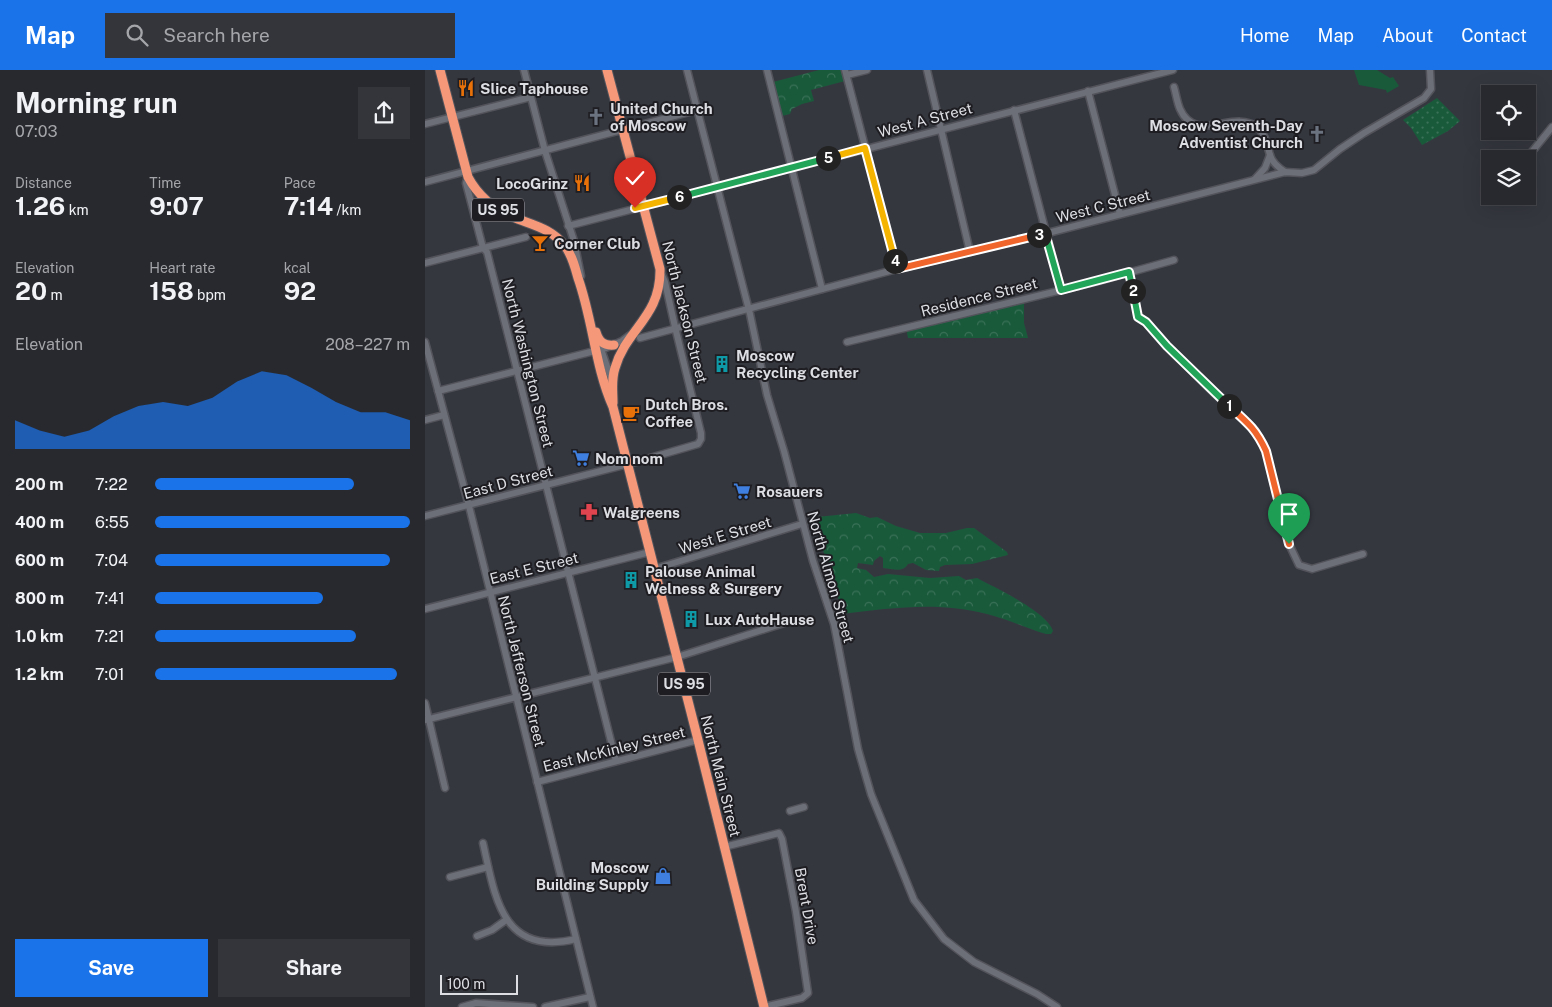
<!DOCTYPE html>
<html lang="en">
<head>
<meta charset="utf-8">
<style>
  :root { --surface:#28292f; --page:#34353b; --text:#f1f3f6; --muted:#a5a6aa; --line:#44454b; --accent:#1a73e8 }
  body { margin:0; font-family:"Public Sans",sans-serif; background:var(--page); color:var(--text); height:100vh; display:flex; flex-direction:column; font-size:19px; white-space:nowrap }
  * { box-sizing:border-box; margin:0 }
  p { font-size:16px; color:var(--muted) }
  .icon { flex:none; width:28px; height:28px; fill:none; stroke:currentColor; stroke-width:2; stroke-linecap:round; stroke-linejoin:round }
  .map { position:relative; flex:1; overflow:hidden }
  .side { display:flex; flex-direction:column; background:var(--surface); width:425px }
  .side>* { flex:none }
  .controls { position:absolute; left:1056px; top:15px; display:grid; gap:10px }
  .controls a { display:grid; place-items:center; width:55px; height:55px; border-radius:0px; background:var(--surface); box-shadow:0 5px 20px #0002,0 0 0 1px var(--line); font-size:25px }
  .scale { position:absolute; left:15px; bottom:12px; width:78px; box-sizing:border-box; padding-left:5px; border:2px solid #dddee4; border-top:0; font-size:14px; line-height:18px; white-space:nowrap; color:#dddee4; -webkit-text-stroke:4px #1e1e22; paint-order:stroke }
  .pin { position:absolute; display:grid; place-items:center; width:42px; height:42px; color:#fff; margin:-51px -21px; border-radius:50% 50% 50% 0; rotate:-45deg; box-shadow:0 0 5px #0007 }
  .pin .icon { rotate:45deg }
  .km { position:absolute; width:25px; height:25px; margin:-12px; border-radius:50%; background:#222; color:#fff; font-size:14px; line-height:25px; text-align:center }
  .round { display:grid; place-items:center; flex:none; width:52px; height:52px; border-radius:0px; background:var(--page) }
  .headline { display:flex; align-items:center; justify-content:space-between; height:85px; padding:0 15px }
  h1 { font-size:28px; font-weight:700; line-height:38px }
  .figures { display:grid; grid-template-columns:repeat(3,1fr); gap:8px; height:85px; padding:5px 15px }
  .figures div { display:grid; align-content:center }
  .figures b { font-size:25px; font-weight:700 }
  .figures small { font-size:14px; font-weight:400 }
  .figures p { font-size:14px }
  .chart { height:140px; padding:10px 15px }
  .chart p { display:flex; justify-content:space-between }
  .chart svg { width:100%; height:90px; margin-top:5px; fill:var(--accent); opacity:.7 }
  .action { display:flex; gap:10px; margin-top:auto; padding:10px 15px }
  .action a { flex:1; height:58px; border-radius:0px; background:var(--accent); color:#fff; font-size:20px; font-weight:700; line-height:58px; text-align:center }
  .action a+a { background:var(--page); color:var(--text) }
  ul { padding:0 15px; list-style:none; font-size:16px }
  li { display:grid; grid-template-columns:80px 60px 1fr; align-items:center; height:38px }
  li i { height:12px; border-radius:6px; background:var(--accent) }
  header { display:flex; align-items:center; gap:30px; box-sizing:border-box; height:70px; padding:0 25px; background:var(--accent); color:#fff }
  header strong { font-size:24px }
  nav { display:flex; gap:28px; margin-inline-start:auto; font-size:18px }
  .search { width:350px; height:45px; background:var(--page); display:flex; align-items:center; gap:12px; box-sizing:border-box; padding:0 18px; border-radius:0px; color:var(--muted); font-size:19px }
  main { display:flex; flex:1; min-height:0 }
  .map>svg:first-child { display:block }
  .grass { fill:#195a3b }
  .forest { fill:url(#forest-crowns) }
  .garden { fill:url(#garden-dots) }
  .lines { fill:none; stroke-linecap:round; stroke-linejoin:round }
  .minor-casing { stroke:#53545b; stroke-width:9 }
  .highway-casing { stroke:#53545b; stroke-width:11 }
  .minor { stroke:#6d6f78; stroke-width:6 }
  .highway { stroke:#f59879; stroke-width:9 }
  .split-1-casing { stroke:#fff; stroke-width:10 }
  .split-2-casing { stroke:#fff; stroke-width:10 }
  .split-3-casing { stroke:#fff; stroke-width:10 }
  .split-4-casing { stroke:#fff; stroke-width:10 }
  .split-5-casing { stroke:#fff; stroke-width:10 }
  .split-6-casing { stroke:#fff; stroke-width:10 }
  .split-7-casing { stroke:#fff; stroke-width:10 }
  .split-1 { stroke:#f0652b; stroke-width:6 }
  .split-2 { stroke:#22a559; stroke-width:6 }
  .split-3 { stroke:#22a559; stroke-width:6 }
  .split-4 { stroke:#f0652b; stroke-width:6 }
  .split-5 { stroke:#f5b400; stroke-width:6 }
  .split-6 { stroke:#22a559; stroke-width:6 }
  .split-7 { stroke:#f5b400; stroke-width:6 }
  .labels { text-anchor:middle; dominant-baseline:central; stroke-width:4; stroke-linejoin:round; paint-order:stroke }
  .shield { fill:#1e1e22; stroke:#a4a4aa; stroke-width:1 }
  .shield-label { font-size:14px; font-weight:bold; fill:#dddee4 }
  .poi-label { font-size:15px; font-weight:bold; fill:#dddee4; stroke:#1e1e22; text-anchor:start }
  .street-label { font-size:15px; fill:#dddee4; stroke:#1e1e22 }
</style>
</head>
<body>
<header>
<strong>Map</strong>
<div class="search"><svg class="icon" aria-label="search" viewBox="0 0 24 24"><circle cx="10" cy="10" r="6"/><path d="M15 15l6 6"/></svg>Search here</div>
<nav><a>Home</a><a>Map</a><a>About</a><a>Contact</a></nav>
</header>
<main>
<section class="side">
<div class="headline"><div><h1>Morning run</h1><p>07:03</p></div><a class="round"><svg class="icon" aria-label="share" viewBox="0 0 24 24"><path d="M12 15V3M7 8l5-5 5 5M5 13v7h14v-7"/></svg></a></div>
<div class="figures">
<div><p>Distance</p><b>1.26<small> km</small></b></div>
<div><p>Time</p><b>9:07</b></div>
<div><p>Pace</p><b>7:14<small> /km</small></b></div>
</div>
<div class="figures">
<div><p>Elevation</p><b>20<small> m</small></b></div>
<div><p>Heart rate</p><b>158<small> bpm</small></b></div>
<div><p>kcal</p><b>92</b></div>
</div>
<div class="chart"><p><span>Elevation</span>208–227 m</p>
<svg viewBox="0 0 160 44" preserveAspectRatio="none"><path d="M0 44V30L10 35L20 38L30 35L40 28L50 23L60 21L70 23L80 19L90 11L100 6L110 8L120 14L130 21L140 26L150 26L160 30V44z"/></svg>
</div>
<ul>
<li><b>200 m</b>7:22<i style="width:78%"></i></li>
<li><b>400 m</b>6:55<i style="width:100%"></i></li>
<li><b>600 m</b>7:04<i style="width:92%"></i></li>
<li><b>800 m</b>7:41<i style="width:66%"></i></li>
<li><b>1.0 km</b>7:21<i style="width:79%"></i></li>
<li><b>1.2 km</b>7:01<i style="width:95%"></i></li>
</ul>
<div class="action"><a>Save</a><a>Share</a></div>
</section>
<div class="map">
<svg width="1127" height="937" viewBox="0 0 1127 937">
  <defs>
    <pattern id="forest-crowns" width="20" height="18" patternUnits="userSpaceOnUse" patternTransform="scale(1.25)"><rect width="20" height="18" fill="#195a3b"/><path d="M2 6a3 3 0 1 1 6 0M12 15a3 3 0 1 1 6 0" fill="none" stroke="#3a7157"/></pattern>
    <pattern id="garden-dots" width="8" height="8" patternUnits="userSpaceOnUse" patternTransform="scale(1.25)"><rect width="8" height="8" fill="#195a3b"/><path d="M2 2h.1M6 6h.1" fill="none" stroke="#3a7157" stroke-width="1.8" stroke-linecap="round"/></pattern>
  </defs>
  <rect width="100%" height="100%" fill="#35373f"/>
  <!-- grass -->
  <polygon class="grass" points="929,0 952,0 965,8 968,7 974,16 962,23 961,20 934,15"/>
  <!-- forest -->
  <g class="forest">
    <polygon points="394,0 417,0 420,11 386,20 389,31 377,34 367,39 365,44 357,46 348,12"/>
    <polygon points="599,229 599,253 603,268 483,268 481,257"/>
    <path d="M431,443L445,448L452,447L471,456L495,463H521L542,458H549L582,482L583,485L547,494L520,495L515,497L514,501L501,500L488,493L483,494C478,503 468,499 458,498V488L455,486L449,491L448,495L433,493L432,498L441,500L449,507L463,504L505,508L534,506L541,510L552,508C571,518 622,542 628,561L626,564H621C601,558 582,549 562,544C514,531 465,538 416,544L413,527L388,449L392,447Z"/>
  </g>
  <!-- garden -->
  <polygon class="garden" points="1012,28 1035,51 1023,61 997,75 986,58 978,50"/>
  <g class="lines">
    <!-- minor casing -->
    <g class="minor-casing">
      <g id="minor">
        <polyline points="99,0 120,81 149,171 156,206"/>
        <polyline points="262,0 325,244 342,325 359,381 388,491 409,554 433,679 446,724 489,830 519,869 549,892 612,924 632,937"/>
        <polyline points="342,0 397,219"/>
        <polyline points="420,0 472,199"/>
        <polyline points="502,0 545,182"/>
        <polyline points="422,5 442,0"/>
        <path d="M749,17C751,24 752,32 755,39C771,75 808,39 832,57C841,65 842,75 845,85C847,93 854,98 860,102"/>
        <polyline points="663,21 695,144"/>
        <polyline points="589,40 636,220"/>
        <polyline points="0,54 106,27"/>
        <polyline points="1101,89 1127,57"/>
        <polyline points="43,107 41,113 58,178 62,182 191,691"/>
        <polyline points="830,109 840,98 845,85"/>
        <polyline points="0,112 272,40"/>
        <polyline points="1070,130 1073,126"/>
        <polyline points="143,156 748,0"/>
        <polyline points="0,193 101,167"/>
        <polyline points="704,203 713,247 721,252 742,276 790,324 830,360 841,381 864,474 874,495 887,499 938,484"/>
        <polyline points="215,268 472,199 615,165 860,102 877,103 889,100 915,79 939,63 999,28 1006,19 1005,0"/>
        <polyline points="0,272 44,436 168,937"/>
        <polyline points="422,272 674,211 749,190"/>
        <polyline points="176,279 186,308"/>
        <polyline points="13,321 181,278 197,271 205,265"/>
        <polyline points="0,350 19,345"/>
        <polyline points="0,446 211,392 273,374 276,369 276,363 250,257 240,212 235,201"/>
        <polyline points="229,499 377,454"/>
        <polyline points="0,539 225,482"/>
        <polyline points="0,633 20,718"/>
        <polyline points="0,650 252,587 359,553"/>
        <polyline points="112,712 273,670"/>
        <polyline points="365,741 379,737"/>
        <path d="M58,773C70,827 77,887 151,869"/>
        <polyline points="299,777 354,763 357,769 371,842 383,923 377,928 339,937"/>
        <polyline points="25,807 63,797"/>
        <polyline points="52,866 67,860 81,850"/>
        <polyline points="37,937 51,933 108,937"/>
        <polyline points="120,937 165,927"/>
      </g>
    </g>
    <!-- highway casing -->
    <g class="highway-casing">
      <g id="highway">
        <path d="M15,0L43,107C52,124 69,140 88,147C107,155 126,158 140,176C147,185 150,197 153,208C168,250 170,297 188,337L273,670L339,937"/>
        <path d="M182,0L235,199C236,247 201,259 190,298C186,310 188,320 188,333"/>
        <path d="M171,262C174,272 179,276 189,275"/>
      </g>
    </g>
    <!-- minor -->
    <use href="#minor" class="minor"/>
    <!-- highway -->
    <use href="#highway" class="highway"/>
  </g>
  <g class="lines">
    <!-- split-1 casing -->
    <g class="split-1-casing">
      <path id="split-1" d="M804,336C822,352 831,359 841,381L864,474"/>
    </g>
    <!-- split-2 casing -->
    <g class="split-2-casing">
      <polyline id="split-2" points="708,221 713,247 721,252 742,276 804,336"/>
    </g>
    <!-- split-3 casing -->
    <g class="split-3-casing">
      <polyline id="split-3" points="614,165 620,163 636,220 704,202 708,221"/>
    </g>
    <!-- split-4 casing -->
    <g class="split-4-casing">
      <polyline id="split-4" points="470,191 472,199 614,165"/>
    </g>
    <!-- split-5 casing -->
    <g class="split-5-casing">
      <polyline id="split-5" points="403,88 440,78 470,191"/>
    </g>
    <!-- split-6 casing -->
    <g class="split-6-casing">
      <polyline id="split-6" points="254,127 403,88"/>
    </g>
    <!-- split-7 casing -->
    <g class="split-7-casing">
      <polyline id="split-7" points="210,138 254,127"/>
    </g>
    <!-- split-1 -->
    <use href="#split-1" class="split-1"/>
    <!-- split-2 -->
    <use href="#split-2" class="split-2"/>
    <!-- split-3 -->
    <use href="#split-3" class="split-3"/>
    <!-- split-4 -->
    <use href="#split-4" class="split-4"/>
    <!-- split-5 -->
    <use href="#split-5" class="split-5"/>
    <!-- split-6 -->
    <use href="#split-6" class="split-6"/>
    <!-- split-7 -->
    <use href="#split-7" class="split-7"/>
  </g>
  <!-- icons -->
  <defs>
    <g id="restaurant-bare" transform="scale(1.35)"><path d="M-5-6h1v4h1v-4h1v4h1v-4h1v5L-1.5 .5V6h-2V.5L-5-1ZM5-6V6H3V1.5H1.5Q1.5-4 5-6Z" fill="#e8710a" stroke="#1e1e22" stroke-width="2.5" paint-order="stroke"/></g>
    <g id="church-bare" transform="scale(1.35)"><path d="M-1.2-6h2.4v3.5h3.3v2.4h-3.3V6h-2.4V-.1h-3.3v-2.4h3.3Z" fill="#6b7280" stroke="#1e1e22" stroke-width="2.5" paint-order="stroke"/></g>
    <g id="bar-bare" transform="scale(1.35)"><path d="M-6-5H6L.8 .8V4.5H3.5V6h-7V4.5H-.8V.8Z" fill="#e8710a" stroke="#1e1e22" stroke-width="2.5" paint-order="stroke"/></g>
    <g id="building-bare" transform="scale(1.35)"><path d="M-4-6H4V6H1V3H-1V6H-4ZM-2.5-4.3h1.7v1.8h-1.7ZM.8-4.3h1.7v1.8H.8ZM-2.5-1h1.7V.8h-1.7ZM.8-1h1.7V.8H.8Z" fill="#0f9aa8" stroke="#1e1e22" stroke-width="2.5" paint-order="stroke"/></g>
    <g id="cafe-bare" transform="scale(1.35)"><path d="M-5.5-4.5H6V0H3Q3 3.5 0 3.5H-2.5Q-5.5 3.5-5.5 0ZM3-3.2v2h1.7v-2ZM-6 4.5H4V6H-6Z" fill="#e8710a" stroke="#1e1e22" stroke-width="2.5" paint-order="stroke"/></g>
    <g id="supermarket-bare" transform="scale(1.35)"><path d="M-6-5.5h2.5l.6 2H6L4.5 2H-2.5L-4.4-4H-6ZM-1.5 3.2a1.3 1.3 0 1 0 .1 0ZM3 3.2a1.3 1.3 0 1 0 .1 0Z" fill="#3f7fe0" stroke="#1e1e22" stroke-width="2.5" paint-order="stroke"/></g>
    <g id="pharmacy-bare" transform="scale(1.35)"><path d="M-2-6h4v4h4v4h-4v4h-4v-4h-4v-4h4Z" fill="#e0444e" stroke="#1e1e22" stroke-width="2.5" paint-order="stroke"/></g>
    <g id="shop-bare" transform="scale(1.35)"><path d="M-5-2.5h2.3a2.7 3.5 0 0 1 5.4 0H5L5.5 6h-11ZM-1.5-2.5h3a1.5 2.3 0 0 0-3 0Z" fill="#3f7fe0" stroke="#1e1e22" stroke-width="2.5" paint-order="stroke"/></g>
  </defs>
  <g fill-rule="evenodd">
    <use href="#restaurant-bare" x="41" y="18"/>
    <use href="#church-bare" x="171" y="47"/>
    <use href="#church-bare" x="892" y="64"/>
    <use href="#restaurant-bare" x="157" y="113"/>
    <use href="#bar-bare" x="115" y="173"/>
    <use href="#building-bare" x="297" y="294"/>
    <use href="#cafe-bare" x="206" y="343"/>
    <use href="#supermarket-bare" x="156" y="388"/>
    <use href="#supermarket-bare" x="317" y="421"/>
    <use href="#pharmacy-bare" x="164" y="442"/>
    <use href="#building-bare" x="206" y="510"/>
    <use href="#building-bare" x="266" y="549"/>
    <use href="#shop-bare" x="238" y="806"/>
  </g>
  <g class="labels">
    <!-- shield labels -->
    <g class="shield">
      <rect x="47" y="128.5" width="52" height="23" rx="4"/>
      <rect x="233" y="602.5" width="52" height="23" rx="4"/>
    </g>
    <g class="shield-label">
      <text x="73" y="140">US 95</text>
      <text x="259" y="614">US 95</text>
    </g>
    <!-- poi labels -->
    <g class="poi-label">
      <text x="55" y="18">Slice Taphouse</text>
      <text x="185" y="38">United Church<tspan x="185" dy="17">of Moscow</tspan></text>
      <text x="878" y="55" text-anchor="end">Moscow Seventh-Day<tspan x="878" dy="17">Adventist Church</tspan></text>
      <text x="143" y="113" text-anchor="end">LocoGrinz</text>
      <text x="129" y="173">Corner Club</text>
      <text x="311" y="285">Moscow<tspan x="311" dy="17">Recycling Center</tspan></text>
      <text x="220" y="334">Dutch Bros.<tspan x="220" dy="17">Coffee</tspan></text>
      <text x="170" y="388">Nom nom</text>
      <text x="331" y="421">Rosauers</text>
      <text x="178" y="442">Walgreens</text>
      <text x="220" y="501">Palouse Animal<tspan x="220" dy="17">Welness &amp; Surgery</tspan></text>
      <text x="280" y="549">Lux AutoHause</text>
      <text x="224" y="797" text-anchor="end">Moscow<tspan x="224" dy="17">Building Supply</tspan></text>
    </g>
    <!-- street labels -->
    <g class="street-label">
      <text transform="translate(500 50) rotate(-15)">West A Street</text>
      <text transform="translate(678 136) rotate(-14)">West C Street</text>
      <text transform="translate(554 227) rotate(-14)">Residence Street</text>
      <text transform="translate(260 242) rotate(76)">North Jackson Street</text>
      <text transform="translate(103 293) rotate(76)">North Washington Street</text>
      <text transform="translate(83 412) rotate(-15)">East D Street</text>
      <text transform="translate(300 465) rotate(-17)">West E Street</text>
      <text transform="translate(109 498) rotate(-14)">East E Street</text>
      <text transform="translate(406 507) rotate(74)">North Almon Street</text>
      <text transform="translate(97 601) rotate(76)">North Jefferson Street</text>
      <text transform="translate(189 679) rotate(-14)">East McKinley Street</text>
      <text transform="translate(296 706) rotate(76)">North Main Street</text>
      <text transform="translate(382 836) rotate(80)">Brent Drive</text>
    </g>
  </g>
</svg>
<div class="controls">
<a><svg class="icon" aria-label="locate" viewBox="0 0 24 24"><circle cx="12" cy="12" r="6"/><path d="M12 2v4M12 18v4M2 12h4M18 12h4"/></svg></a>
<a><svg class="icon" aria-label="layers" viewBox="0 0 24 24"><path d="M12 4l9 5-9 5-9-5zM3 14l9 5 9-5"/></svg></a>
</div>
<div class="scale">100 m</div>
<div class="pin" style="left:864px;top:474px;background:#1e9e55"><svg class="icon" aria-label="arrive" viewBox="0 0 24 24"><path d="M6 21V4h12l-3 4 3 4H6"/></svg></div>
<div class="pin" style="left:210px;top:138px;background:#d93025"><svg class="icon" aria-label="check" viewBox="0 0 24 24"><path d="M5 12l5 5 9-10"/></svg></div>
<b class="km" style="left:804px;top:336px">1</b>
<b class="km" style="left:708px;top:221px">2</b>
<b class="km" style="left:614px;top:165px">3</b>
<b class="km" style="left:470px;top:191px">4</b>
<b class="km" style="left:403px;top:88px">5</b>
<b class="km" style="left:254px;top:127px">6</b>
</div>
</main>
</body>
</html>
